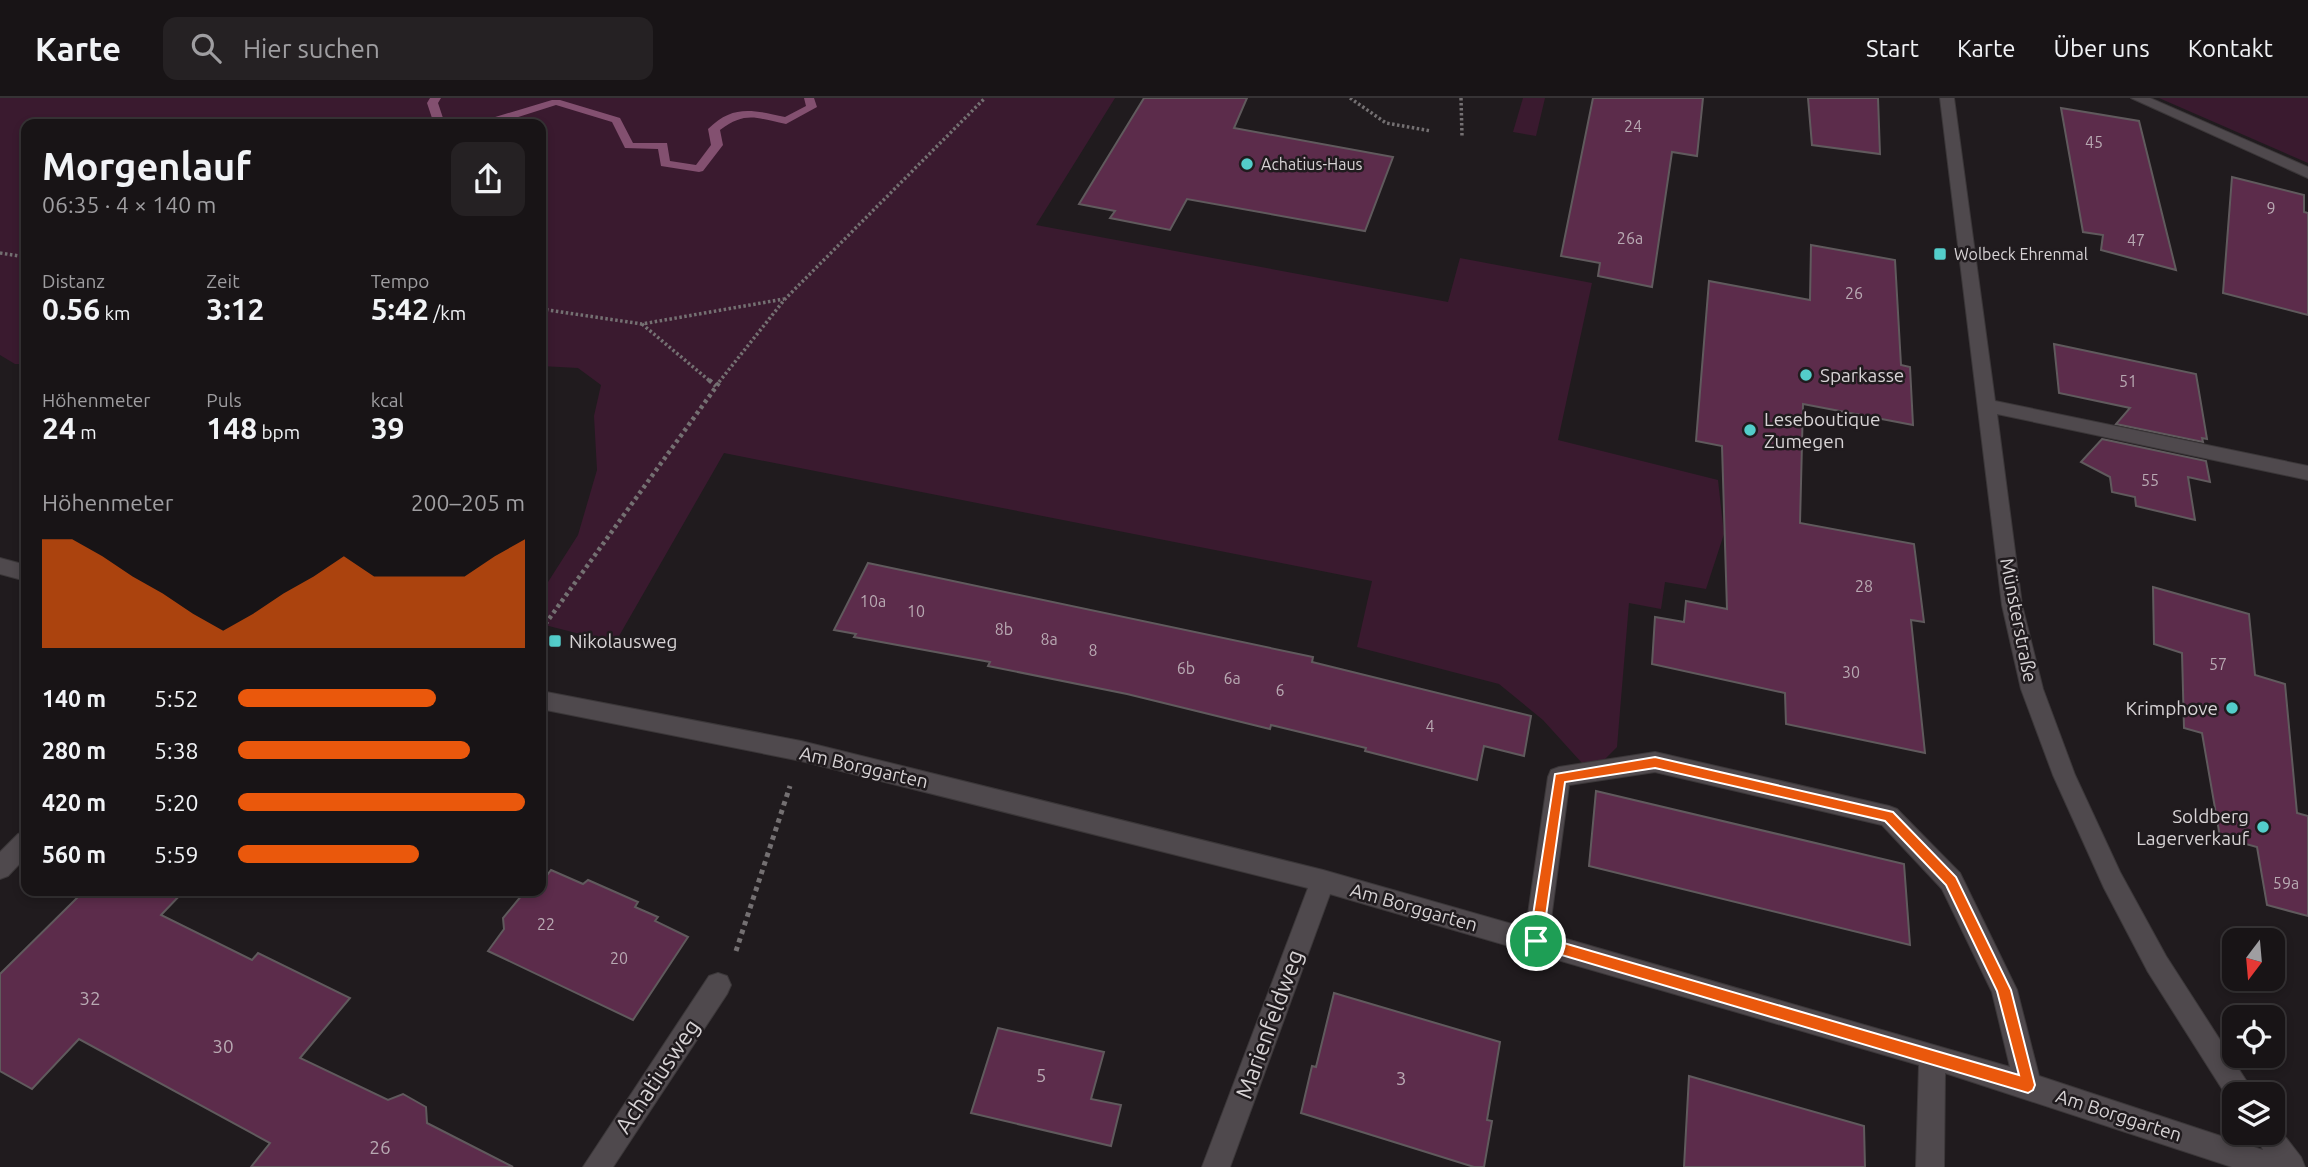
<!DOCTYPE html>
<html lang="de">
<head>
<meta charset="utf-8">
<style>
  :root { --surface:#181416; --page:#252123; --text:#f1f3f6; --muted:#9f9ea1; --line:#363335; --accent:#ea580c }
  body { margin:0; font-family:Ubuntu,sans-serif; background:var(--page); color:var(--text); height:100vh; display:flex; flex-direction:column; font-size:26px; white-space:nowrap }
  * { box-sizing:border-box; margin:0 }
  p { font-size:23px; color:var(--muted) }
  .icon { flex:none; width:38px; height:38px; fill:none; stroke:currentColor; stroke-width:2; stroke-linecap:round; stroke-linejoin:round }
  .map { position:relative; flex:1; overflow:hidden }
  .side { position:absolute; left:21px; top:21px; width:525px; height:777px; display:flex; flex-direction:column; background:var(--surface); border-radius:14px; box-shadow:0 4px 10px #0003,0 0 0 2px var(--line) }
  .side>* { flex:none }
  .needle { width:46px; rotate:196deg }
  .tools { position:absolute; left:2222px; top:830px; display:grid; gap:14px }
  .tools a { display:grid; place-items:center; width:63px; height:63px; border-radius:14px; background:var(--surface); box-shadow:0 4px 10px #0003,0 0 0 2px var(--line); font-size:35px }
  .pin { position:absolute; display:grid; place-items:center; width:60px; height:60px; color:#fff; margin:-30px; border:4px solid #fff; border-radius:50%; box-shadow:0 2px 7px #0007 }
  .round { display:grid; place-items:center; flex:none; width:74px; height:74px; border-radius:14px; background:var(--page) }
  .headline { display:flex; align-items:center; justify-content:space-between; height:119px; padding:0 21px }
  h1 { font-size:38px; font-weight:600; line-height:52px }
  .metrics { display:grid; grid-template-columns:repeat(3,1fr); gap:10px; height:119px; padding:7px 21px }
  .metrics div { display:grid; align-content:center }
  .metrics b { font-size:30px; font-weight:600 }
  .metrics small { font-size:19px; font-weight:400 }
  .metrics p { font-size:19px }
  .chart { height:196px; padding:14px 21px }
  .chart p { display:flex; justify-content:space-between }
  .chart svg { width:100%; height:126px; margin-top:7px; fill:var(--accent); opacity:.7 }
  ul { padding:0 21px; list-style:none; font-size:23px }
  li { display:grid; grid-template-columns:112px 84px 1fr; align-items:center; height:52px }
  li i { height:18px; border-radius:9px; background:var(--accent) }
  header { display:flex; align-items:center; gap:42px; box-sizing:border-box; height:98px; padding:0 35px; background:var(--surface); border-bottom:2px solid var(--line) }
  header strong { font-size:33px }
  nav { display:flex; gap:38px; margin-inline-start:auto; font-size:24px }
  .search { width:490px; height:63px; background:var(--page); display:flex; align-items:center; gap:18px; box-sizing:border-box; padding:0 24px; border-radius:14px; color:var(--muted); font-size:26px }
  .map>svg:first-child { display:block }
  .green { fill:#3a1a2f }
  .lines { fill:none; stroke-linecap:round; stroke-linejoin:round }
  .stream { fill:#835070; fill-rule:evenodd }
  .building { fill:#5c2c4b; stroke:#605a5d; stroke-width:2 }
  .minor-casing { stroke:#3b3739; stroke-width:2 }
  .path-far2 { stroke:#747072; stroke-width:3.5; stroke-dasharray:2.5 2.5; stroke-linecap:butt }
  .path-far1 { stroke:#747072; stroke-width:4.5; stroke-dasharray:3.5 3.5; stroke-linecap:butt }
  .path { stroke:#747072; stroke-width:5; stroke-dasharray:4.5 4.5; stroke-linecap:butt }
  .minor { fill:#4f494d; fill-rule:evenodd }
  .route { fill:#ea580c; stroke:#fff; stroke-width:2; fill-rule:evenodd }
  .poi-dot { fill:#53cdca; stroke:#201b1e; stroke-width:2.5 }
  .labels { text-anchor:middle; dominant-baseline:central; stroke-width:5; stroke-linejoin:round; paint-order:stroke }
  .number-label { font-size:16px; fill:#b8a9b2 }
  .far-poi-label { font-size:16px; fill:#d7d3d5; stroke:#201b1e; text-anchor:start }
  .poi-label { font-size:19px; fill:#d7d3d5; stroke:#201b1e; text-anchor:start }
  .street-label { font-size:19px; fill:#d7d3d5; stroke:#201b1e }
  .near-number-label { font-size:19px; fill:#b8a9b2 }
  .near-street-label { font-size:23px; fill:#d7d3d5; stroke:#201b1e }
</style>
</head>
<body>
<header>
<strong>Karte</strong>
<div class="search"><svg class="icon" aria-label="search" viewBox="0 0 24 24"><circle cx="10" cy="10" r="6"/><path d="M15 15l6 6"/></svg>Hier suchen</div>
<nav><a>Start</a><a>Karte</a><a>Über uns</a><a>Kontakt</a></nav>
</header>
<div class="map">
<svg width="2308" height="1069" viewBox="0 0 2308 1069">
  <rect width="100%" height="100%" fill="#201b1e"/>
  <!-- green -->
  <g class="green">
    <polygon points="0,0 1115,0 1036,127 1448,204 1460,160 1592,185 1558,342 1718,382 1724,436 1706,491 1665,484 1661,511 1629,505 1617,649 1591,675 1543,622 1499,586 1357,549 1372,483 724,355 615,545 541,526 541,495 578,437 597,372 594,318 601,287 578,270 541,268 541,26 26,26 26,266 15,266 0,257"/>
    <polygon points="1523,0 1545,0 1536,38 1513,34"/>
    <polygon points="2159,0 2308,0 2308,65"/>
  </g>
  <g class="lines">
    <!-- stream -->
    <path class="stream" d="M430,0H441L438,5L443,20L482,23L552,2H560L620,20L633,45H667L670,63L696,67L711,47L708,31C733,6 753,12 785,19L806,8L804,0H814L817,9L786,26C756,20 746,13 720,32L723,47L703,73L699,74L661,68L658,51L625,50L612,24L556,7L496,26H439L433,23L427,5Z"/>
  </g>
  <!-- building -->
  <g class="building">
    <polygon points="1144,0 1247,0 1234,30 1393,59 1365,133 1187,101 1170,132 1110,120 1115,113 1079,106"/>
    <polygon points="1593,0 1703,0 1697,58 1672,54 1652,189 1598,178 1600,165 1561,158"/>
    <polygon points="1808,0 1878,0 1880,56 1812,47"/>
    <polygon points="2061,10 2139,23 2176,172 2101,152 2103,137 2083,134"/>
    <polygon points="2232,79 2304,97 2304,114 2308,115 2308,217 2223,195"/>
    <polygon points="1811,147 1895,162 1901,267 1910,269 1913,327 1803,306 1800,425 1914,446 1924,524 1911,522 1925,655 1786,626 1785,595 1652,566 1655,519 1684,524 1686,503 1727,511 1722,348 1696,343 1709,183 1810,202"/>
    <polygon points="2054,246 2196,276 2207,341 2202,340 2203,344 2116,326 2130,310 2059,295"/>
    <polygon points="2102,341 2206,363 2210,384 2188,379 2195,422 2136,408 2135,399 2112,394 2110,379 2081,364"/>
    <polygon points="868,465 1313,559 1312,564 1531,618 1524,658 1484,648 1477,682 1365,653 1366,650 1271,627 1270,631 1127,596 988,568 990,564 854,539 856,536 834,532"/>
    <polygon points="2153,489 2249,516 2255,577 2285,586 2297,715 2308,718 2308,818 2267,807 2257,749 2220,739 2202,635 2184,630 2182,555 2154,546"/>
    <polygon points="1596,693 1904,766 1910,847 1589,768"/>
    <polygon points="551,772 583,786 588,782 638,804 635,809 658,819 655,823 688,839 633,922 488,853 504,831 503,820 522,797 541,793 541,785"/>
    <polygon points="84,793 184,793 161,817 252,862 258,855 350,900 300,960 388,1002 403,996 426,1009 427,1025 513,1069 251,1069 270,1045 79,941 32,991 0,973 0,876"/>
    <polygon points="1334,895 1500,944 1487,1022 1492,1023 1484,1069 1474,1069 1301,1015 1312,968 1316,969"/>
    <polygon points="998,930 1104,954 1091,1001 1121,1007 1111,1048 971,1015"/>
    <polygon points="1689,978 1864,1028 1865,1069 1684,1069"/>
  </g>
  <g class="lines">
    <!-- minor casing -->
    <g class="minor-casing">
      <g id="minor">
        <polygon points="1940,0 1954,0 1995,303 2308,368 2308,382 1997,316 2022,507 2043,591 2075,677 2120,774 2166,858 2249,987 2253,996 2235,996 2235,1007 2231,1005 2148,874 2104,790 2053,677 2021,591 2002,507"/>
        <polygon points="2131,0 2150,0 2308,69 2308,80"/>
        <polygon points="0,460 26,467 26,483 0,476"/>
        <path d="M541,593L801,643L1323,772L1526,830L1548,679L1551,672L1559,669L1655,654L1889,708L1897,711L1960,775L2017,892L2039,978L2263,1052L2254,1034H2273V1023L2301,1059L2305,1069H2232L1945,975L1944,1069H1916L1919,967L1330,796L1230,1069H1202L1308,790L801,663L541,611ZM1655,674L1882,727L1942,791L1992,894L2010,969L1549,836L1569,687Z"/>
        <polygon points="26,733 26,759 8,778 0,781 0,754 18,736"/>
        <polygon points="718,875 727,878 731,887 727,896 613,1069 583,1069 709,878"/>
      </g>
    </g>
    <!-- path-far2 -->
    <g class="path-far2">
      <polyline points="1350,0 1386,25 1431,33"/>
      <polyline points="1461,0 1462,38"/>
      <polyline points="0,155 26,159"/>
      <polyline points="541,211 642,226 784,201"/>
      <polyline points="642,226 711,284"/>
      <polyline points="719,284 785,201 985,0"/>
    </g>
    <!-- path-far1 -->
    <g class="path-far1">
      <polyline points="709,282 716,288"/>
      <polyline points="541,532 721,282"/>
    </g>
    <!-- path -->
    <polyline class="path" points="736,853 790,688"/>
    <!-- minor -->
    <use href="#minor" class="minor"/>
  </g>
  <!-- route -->
  <path class="route" d="M1655,659L1893,714L1956,779L2011,892L2035,987L2033,992L2028,995L1531,848L1529,843L1555,676ZM1655,670L1885,723L1946,787L1997,893L2019,977L1543,839L1565,684Z"/>
  <!-- markers -->
  <g class="poi-dot">
    <circle cx="1247" cy="66" r="7"/>
    <rect x="1933" y="149" width="14" height="14" rx="3.5"/>
    <circle cx="1806" cy="277" r="7"/>
    <circle cx="1750" cy="332" r="7"/>
    <rect x="548" y="536" width="14" height="14" rx="3.5"/>
    <circle cx="2232" cy="610" r="7"/>
    <circle cx="2263" cy="729" r="7"/>
  </g>
  <g class="labels">
    <!-- number labels -->
    <g class="number-label">
      <text x="1633" y="28">24</text>
      <text x="2094" y="44">45</text>
      <text x="2271" y="110">9</text>
      <text x="1630" y="140">26a</text>
      <text x="2136" y="142">47</text>
      <text x="1854" y="195">26</text>
      <text x="2128" y="283">51</text>
      <text x="2150" y="382">55</text>
      <text x="1864" y="488">28</text>
      <text x="873" y="503">10a</text>
      <text x="916" y="513">10</text>
      <text x="1004" y="531">8b</text>
      <text x="1049" y="541">8a</text>
      <text x="1093" y="552">8</text>
      <text x="2218" y="566">57</text>
      <text x="1186" y="570">6b</text>
      <text x="1851" y="574">30</text>
      <text x="1232" y="580">6a</text>
      <text x="1280" y="592">6</text>
      <text x="1430" y="628">4</text>
      <text x="2286" y="785">59a</text>
      <text x="546" y="826">22</text>
      <text x="619" y="860">20</text>
    </g>
    <!-- far-poi labels -->
    <g class="far-poi-label">
      <text x="1261" y="66">Achatius-Haus</text>
      <text x="1954" y="156">Wolbeck Ehrenmal</text>
    </g>
    <!-- poi labels -->
    <g class="poi-label">
      <text x="1820" y="277">Sparkasse</text>
      <text x="1764" y="321">Leseboutique<tspan x="1764" dy="22">Zumegen</tspan></text>
      <text x="569" y="543">Nikolausweg</text>
      <text x="2218" y="610" text-anchor="end">Krimphove</text>
      <text x="2249" y="718" text-anchor="end">Soldberg<tspan x="2249" dy="22">Lagerverkauf</tspan></text>
    </g>
    <!-- street labels -->
    <g class="street-label">
      <text transform="translate(2019 522) rotate(79)">Münsterstraße</text>
      <text transform="translate(864 669) rotate(13)">Am Borggarten</text>
      <text transform="translate(1414 809) rotate(16)">Am Borggarten</text>
      <text transform="translate(2119 1017) rotate(18)">Am Borggarten</text>
    </g>
    <!-- near-number labels -->
    <g class="near-number-label">
      <text x="90" y="900">32</text>
      <text x="223" y="948">30</text>
      <text x="1041" y="977">5</text>
      <text x="1401" y="980">3</text>
      <text x="380" y="1049">26</text>
    </g>
    <!-- near-street labels -->
    <g class="near-street-label">
      <text transform="translate(1269 926) rotate(-70)">Marienfeldweg</text>
      <text transform="translate(657 978) rotate(-56)">Achatiusweg</text>
    </g>
  </g>
</svg>
<div class="tools">
<a><svg class="needle" viewBox="-14 -14 28 28"><path d="M0-13l5 13h-10z" fill="#e53935"/><path d="M0 13l5-13h-10z" fill="#9f9ea1"/></svg></a>
<a><svg class="icon" aria-label="locate" viewBox="0 0 24 24"><circle cx="12" cy="12" r="6"/><path d="M12 2v4M12 18v4M2 12h4M18 12h4"/></svg></a>
<a><svg class="icon" aria-label="layers" viewBox="0 0 24 24"><path d="M12 4l9 5-9 5-9-5zM3 14l9 5 9-5"/></svg></a>
</div>
<div class="pin" style="left:1536px;top:843px;background:#1e9e55"><svg class="icon" aria-label="arrive" viewBox="0 0 24 24"><path d="M6 21V4h12l-3 4 3 4H6"/></svg></div>
<section class="side">
<div class="headline"><div><h1>Morgenlauf</h1><p>06:35 · 4 × 140 m</p></div><a class="round"><svg class="icon" aria-label="share" viewBox="0 0 24 24"><path d="M12 15V3M7 8l5-5 5 5M5 13v7h14v-7"/></svg></a></div>
<div class="metrics">
<div><p>Distanz</p><b>0.56<small> km</small></b></div>
<div><p>Zeit</p><b>3:12</b></div>
<div><p>Tempo</p><b>5:42<small> /km</small></b></div>
</div>
<div class="metrics">
<div><p>Höhenmeter</p><b>24<small> m</small></b></div>
<div><p>Puls</p><b>148<small> bpm</small></b></div>
<div><p>kcal</p><b>39</b></div>
</div>
<div class="chart"><p><span>Höhenmeter</span>200–205 m</p>
<svg viewBox="0 0 160 44" preserveAspectRatio="none"><path d="M0 44V6L10 6L20 12L30 19L40 25L50 32L60 38L70 32L80 25L90 19L100 12L110 19L120 19L130 19L140 19L150 12L160 6V44z"/></svg>
</div>
<ul>
<li><b>140 m</b>5:52<i style="width:69%"></i></li>
<li><b>280 m</b>5:38<i style="width:81%"></i></li>
<li><b>420 m</b>5:20<i style="width:100%"></i></li>
<li><b>560 m</b>5:59<i style="width:63%"></i></li>
</ul>
</section>
</div>
</body>
</html>
